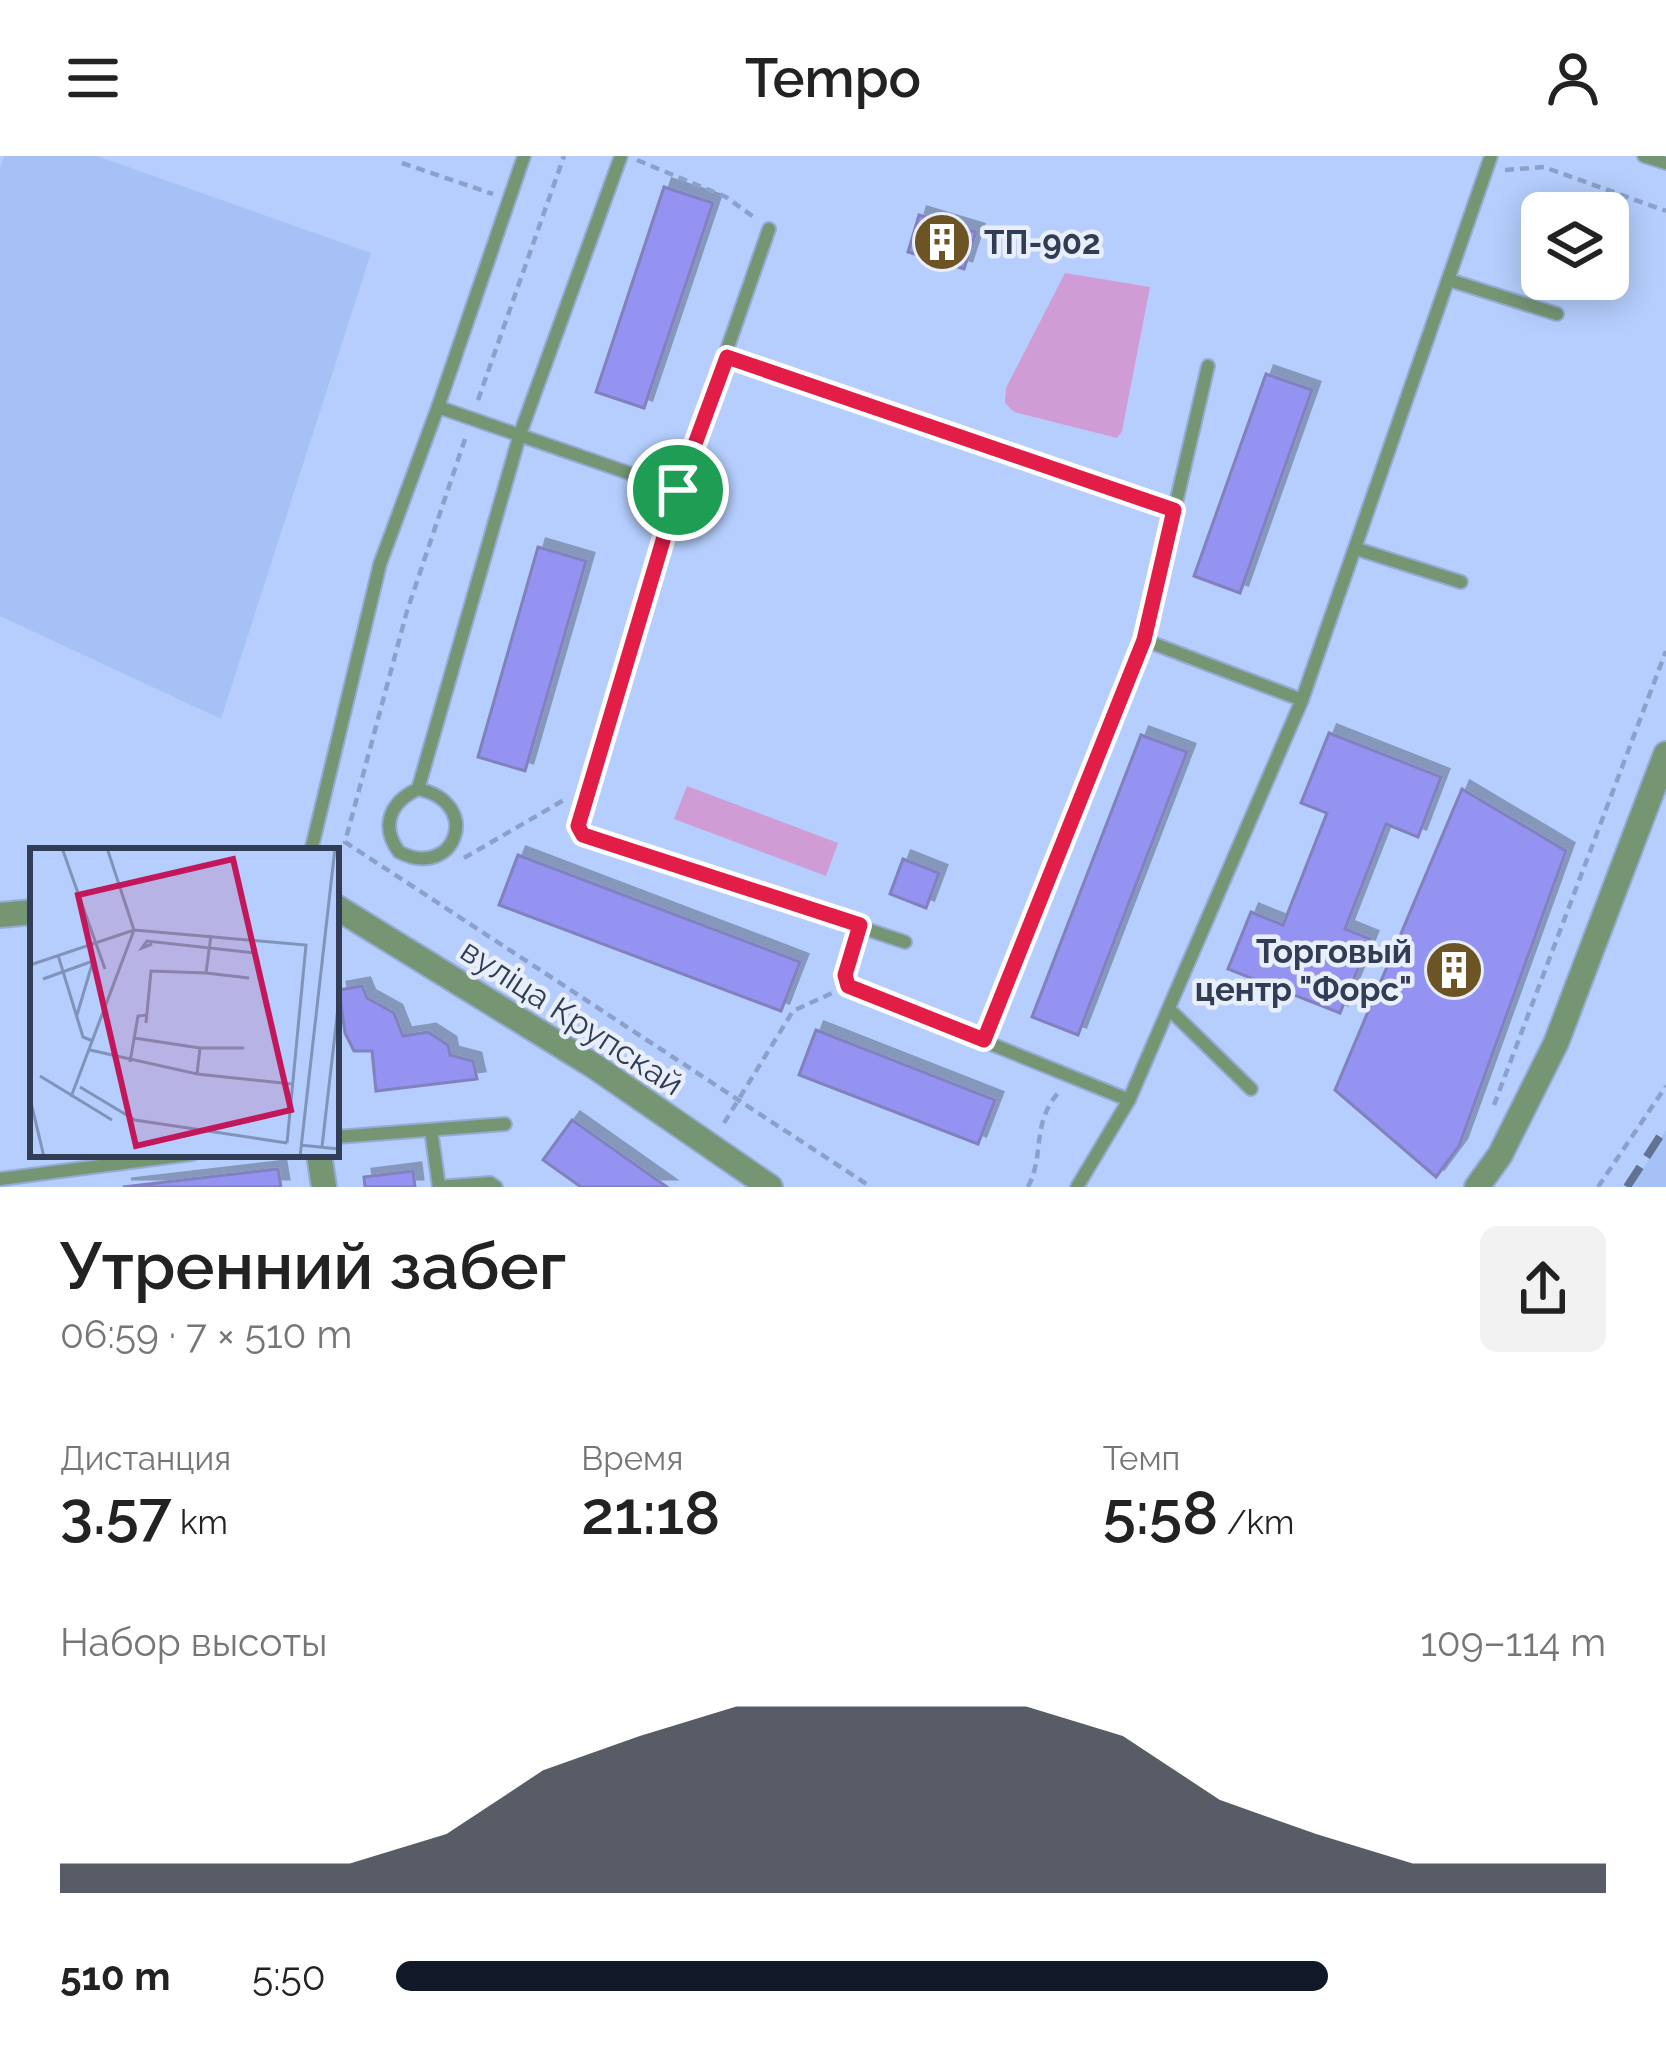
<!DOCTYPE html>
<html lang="ru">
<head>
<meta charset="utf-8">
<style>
  :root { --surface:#fff; --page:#f2f2f2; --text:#222; --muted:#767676; --accent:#111827 }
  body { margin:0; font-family:Raleway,sans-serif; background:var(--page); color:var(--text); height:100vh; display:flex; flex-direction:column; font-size:45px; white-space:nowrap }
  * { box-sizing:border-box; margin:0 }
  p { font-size:39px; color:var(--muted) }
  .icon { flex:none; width:66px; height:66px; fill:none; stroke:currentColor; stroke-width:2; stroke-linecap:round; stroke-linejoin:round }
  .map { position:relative; height:1031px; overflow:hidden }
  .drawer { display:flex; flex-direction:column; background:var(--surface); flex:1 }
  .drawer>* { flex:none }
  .fabs { position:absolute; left:1521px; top:36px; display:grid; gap:24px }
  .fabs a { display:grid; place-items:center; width:108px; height:108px; border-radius:18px; background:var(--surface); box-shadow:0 6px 30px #0003; font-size:60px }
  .pin { position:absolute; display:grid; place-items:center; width:102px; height:102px; color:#fff; margin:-51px; border:6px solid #fff; border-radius:50%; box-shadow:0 3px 12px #0007 }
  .round { display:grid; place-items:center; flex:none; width:126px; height:126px; border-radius:18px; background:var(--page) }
  .summary { display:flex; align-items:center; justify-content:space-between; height:204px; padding:0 60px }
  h1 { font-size:66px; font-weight:600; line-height:90px }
  .stats { display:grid; grid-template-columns:repeat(3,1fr); gap:18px; height:204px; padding:12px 60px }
  .stats div { display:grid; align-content:center }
  .stats b { font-size:60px; font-weight:600 }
  .stats small { font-size:33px; font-weight:400 }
  .stats p { font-size:33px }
  .chart { height:336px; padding:24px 60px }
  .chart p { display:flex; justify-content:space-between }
  .chart svg { width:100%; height:216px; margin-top:12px; fill:var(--accent); opacity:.7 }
  ul { padding:0 60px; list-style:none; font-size:39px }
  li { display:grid; grid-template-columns:192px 144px 1fr; align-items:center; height:90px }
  li i { height:30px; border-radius:15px; background:var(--accent) }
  header { display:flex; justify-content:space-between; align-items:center; height:156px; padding:0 60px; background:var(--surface); font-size:54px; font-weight:600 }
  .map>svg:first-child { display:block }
  .built { fill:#a6c1f5 }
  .green { fill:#d09cd6 }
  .building { fill:#9493f2; stroke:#8081bd; stroke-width:3; filter:url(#shadow) }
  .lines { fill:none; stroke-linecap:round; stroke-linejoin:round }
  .lane-casing { stroke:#95abd4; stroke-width:16 }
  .street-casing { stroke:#95abd4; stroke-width:28 }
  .path { stroke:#8ca1c9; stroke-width:4.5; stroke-dasharray:9 6; stroke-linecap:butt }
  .lane { stroke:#759573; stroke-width:12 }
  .street { stroke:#759573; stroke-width:24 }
  .rail { stroke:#617292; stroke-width:8; stroke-dasharray:24 12; stroke-linecap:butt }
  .route-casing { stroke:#fff; stroke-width:24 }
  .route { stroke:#e11d48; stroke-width:15 }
  .labels { text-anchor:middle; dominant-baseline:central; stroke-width:9; stroke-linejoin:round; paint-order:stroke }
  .poi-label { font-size:33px; font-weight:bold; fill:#303d54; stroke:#e8eefb; text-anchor:start }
  .street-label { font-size:33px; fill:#303d54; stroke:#e8eefb }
  .inset-road { fill:none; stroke:#8094b9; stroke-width:3 }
  .view { fill:#c2185b; fill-opacity:0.15; stroke:#c2185b; stroke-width:6 }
  .inset-edge { fill:none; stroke:#303d54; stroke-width:6 }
</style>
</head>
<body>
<header><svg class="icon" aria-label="menu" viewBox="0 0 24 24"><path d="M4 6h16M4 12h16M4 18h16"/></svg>Tempo<svg class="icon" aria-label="person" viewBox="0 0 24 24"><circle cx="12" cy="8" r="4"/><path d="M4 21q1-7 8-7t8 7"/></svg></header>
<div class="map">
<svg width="1666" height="1031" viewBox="0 0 1666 1031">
  <defs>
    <filter id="shadow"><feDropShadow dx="8" dy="-8" stdDeviation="0" flood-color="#0004"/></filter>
  </defs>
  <rect width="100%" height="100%" fill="#b5cefd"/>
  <!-- built -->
  <g class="built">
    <polygon points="4,0 97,0 371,97 221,563 0,460 0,12"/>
    <polygon points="1666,974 1666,1031 1632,1031"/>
  </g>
  <!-- green -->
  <g class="green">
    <polygon points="1065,117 1150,131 1122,275 1117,282 1014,256 1005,247 1006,232"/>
    <polygon points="687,630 838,687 826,720 674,663"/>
  </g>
  <!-- building -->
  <g class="building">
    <polygon points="664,31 713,47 644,252 596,236"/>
    <polygon points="919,59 976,76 964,113 908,96"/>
    <polygon points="1266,218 1312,234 1240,437 1194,420"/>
    <polygon points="538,391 586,405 525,615 478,601"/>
    <polygon points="1329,577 1441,621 1418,681 1386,668 1345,773 1370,783 1340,857 1228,813 1251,756 1283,769 1327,657 1301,647"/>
    <polygon points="1141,579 1187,596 1078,879 1032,861"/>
    <polygon points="1462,633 1566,695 1459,990 1436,1021 1335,934"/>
    <polygon points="518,699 800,806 781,855 499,749"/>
    <polygon points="903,703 939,717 926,752 890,738"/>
    <polygon points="362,830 367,842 394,857 403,880 428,876 448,889 450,899 473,905 477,923 376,935 372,895 354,895 345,877 339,834"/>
    <polygon points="816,874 995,944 978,988 799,919"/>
    <polygon points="572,964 667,1031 581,1031 543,1004"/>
    <polygon points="278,1013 281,1031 123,1031"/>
    <polygon points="413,1015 415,1031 365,1031 364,1021"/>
  </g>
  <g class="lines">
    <!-- lane casing -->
    <g class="lane-casing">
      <g id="lane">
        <polyline points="1644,0 1666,7"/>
        <polyline points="1449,124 1557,158"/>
        <polyline points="438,251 678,334 579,660 583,679 905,786"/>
        <polyline points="678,334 769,73"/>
        <polyline points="1357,393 1461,426"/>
        <polyline points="1144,484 1208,210"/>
        <polyline points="1302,544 1491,0"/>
        <path d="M418,633C484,647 455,725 399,696C380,670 390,646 418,633L520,278L621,0"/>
        <polyline points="311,695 380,408 438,251 524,0"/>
        <polyline points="860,769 845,819 848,830 1129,944"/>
        <polyline points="1170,854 1251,933"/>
        <polyline points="984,884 1144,484 1302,544 1129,944 1077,1031"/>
        <polyline points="431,974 439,1031"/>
        <polyline points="336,981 505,968"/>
        <polyline points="0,1023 192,998"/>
        <polyline points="439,1031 490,1027 496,1031"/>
      </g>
    </g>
    <!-- street casing -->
    <g class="street-casing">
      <g id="street">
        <polyline points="336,751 594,910 770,1031"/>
        <polyline points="0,759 33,756"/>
        <polyline points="319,998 324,1031"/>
        <polyline points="1477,1031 1500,999 1556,887 1666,598"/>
      </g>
    </g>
    <!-- path -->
    <g class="path">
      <polyline points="637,4 726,41 755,62"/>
      <polyline points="402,7 493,38"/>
      <polyline points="1505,14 1544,11 1666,55"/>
      <polyline points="743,206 1158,349"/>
      <polyline points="478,244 564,0"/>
      <polyline points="465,283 407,455 345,686 871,1031"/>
      <polyline points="464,702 564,644"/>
      <polyline points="1494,949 1666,495"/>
      <polyline points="724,967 793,855 832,837"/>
      <path d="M1028,1031C1045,998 1031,969 1058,937"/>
      <polyline points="1598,1031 1666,930"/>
    </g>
    <!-- lane -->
    <use href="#lane" class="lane"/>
    <!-- street -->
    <use href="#street" class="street"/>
    <!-- rail -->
    <polyline class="rail" points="1627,1031 1666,971"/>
  </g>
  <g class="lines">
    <!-- route casing -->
    <g class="route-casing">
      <polygon id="route" points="727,201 1174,354 1144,484 984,884 848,830 845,819 860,769 583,679 578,670 678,334"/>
    </g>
    <!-- route -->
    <use href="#route" class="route"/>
  </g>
  <!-- icons -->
  <defs>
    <g id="building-disc" transform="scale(3)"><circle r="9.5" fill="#6c5424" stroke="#e8eefb"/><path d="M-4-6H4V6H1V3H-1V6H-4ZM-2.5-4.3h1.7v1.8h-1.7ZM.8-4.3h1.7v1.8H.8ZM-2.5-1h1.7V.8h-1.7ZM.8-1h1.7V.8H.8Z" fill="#fff"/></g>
  </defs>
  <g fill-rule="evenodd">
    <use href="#building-disc" x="942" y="86"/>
    <use href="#building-disc" x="1454" y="814"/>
  </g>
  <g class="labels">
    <!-- poi labels -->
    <g class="poi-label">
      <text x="984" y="86">ТП-902</text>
      <text x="1412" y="795" text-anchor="end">Торговый<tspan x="1412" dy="38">центр "Форс"</tspan></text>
    </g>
    <!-- street labels -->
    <g class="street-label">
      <text transform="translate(572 861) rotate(33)">вуліца Крупскай</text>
    </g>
  </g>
  <!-- overview -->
  <g transform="translate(30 692)">
    <rect width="309" height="309" fill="#b5cefd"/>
    <path class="inset-road" d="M32,0L75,121M77,0L104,82M122,96L112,100L117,93L225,105M28,107L53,189L63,193M0,117L104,82L276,97L257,295M176,125L219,130M13,131L63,113L47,167M116,175L121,123L176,125L181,87M170,200H214M60,202L167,226L170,200L104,190M100,214L108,168L117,167M167,226L262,236M10,228L82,272M50,239L105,272L257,295M41,249L104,82M0,250L14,309M270,297L309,301M292,299L309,151M270,309L305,0"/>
    <path class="view" d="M203,11L261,262L106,298L48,47Z"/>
    <rect width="309" height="309" class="inset-edge"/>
  </g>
</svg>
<div class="fabs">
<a><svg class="icon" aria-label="layers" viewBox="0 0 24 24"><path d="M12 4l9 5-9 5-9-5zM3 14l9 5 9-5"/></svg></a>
</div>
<div class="pin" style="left:678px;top:334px;background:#1e9e55"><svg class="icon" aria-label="arrive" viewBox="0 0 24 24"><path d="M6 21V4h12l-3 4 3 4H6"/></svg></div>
</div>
<section class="drawer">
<div class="summary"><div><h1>Утренний забег</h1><p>06:59 · 7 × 510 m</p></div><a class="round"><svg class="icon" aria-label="share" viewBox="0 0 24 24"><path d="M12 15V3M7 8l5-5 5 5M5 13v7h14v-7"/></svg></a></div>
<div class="stats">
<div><p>Дистанция</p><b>3.57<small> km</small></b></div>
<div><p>Время</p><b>21:18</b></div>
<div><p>Темп</p><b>5:58<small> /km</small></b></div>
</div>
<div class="chart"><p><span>Набор высоты</span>109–114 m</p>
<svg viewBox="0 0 160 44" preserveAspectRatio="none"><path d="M0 44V38L10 38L20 38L30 38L40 32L50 19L60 12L70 6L80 6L90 6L100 6L110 12L120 25L130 32L140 38L150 38L160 38V44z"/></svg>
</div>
<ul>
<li><b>510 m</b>5:50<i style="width:77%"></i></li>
</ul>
</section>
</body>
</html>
